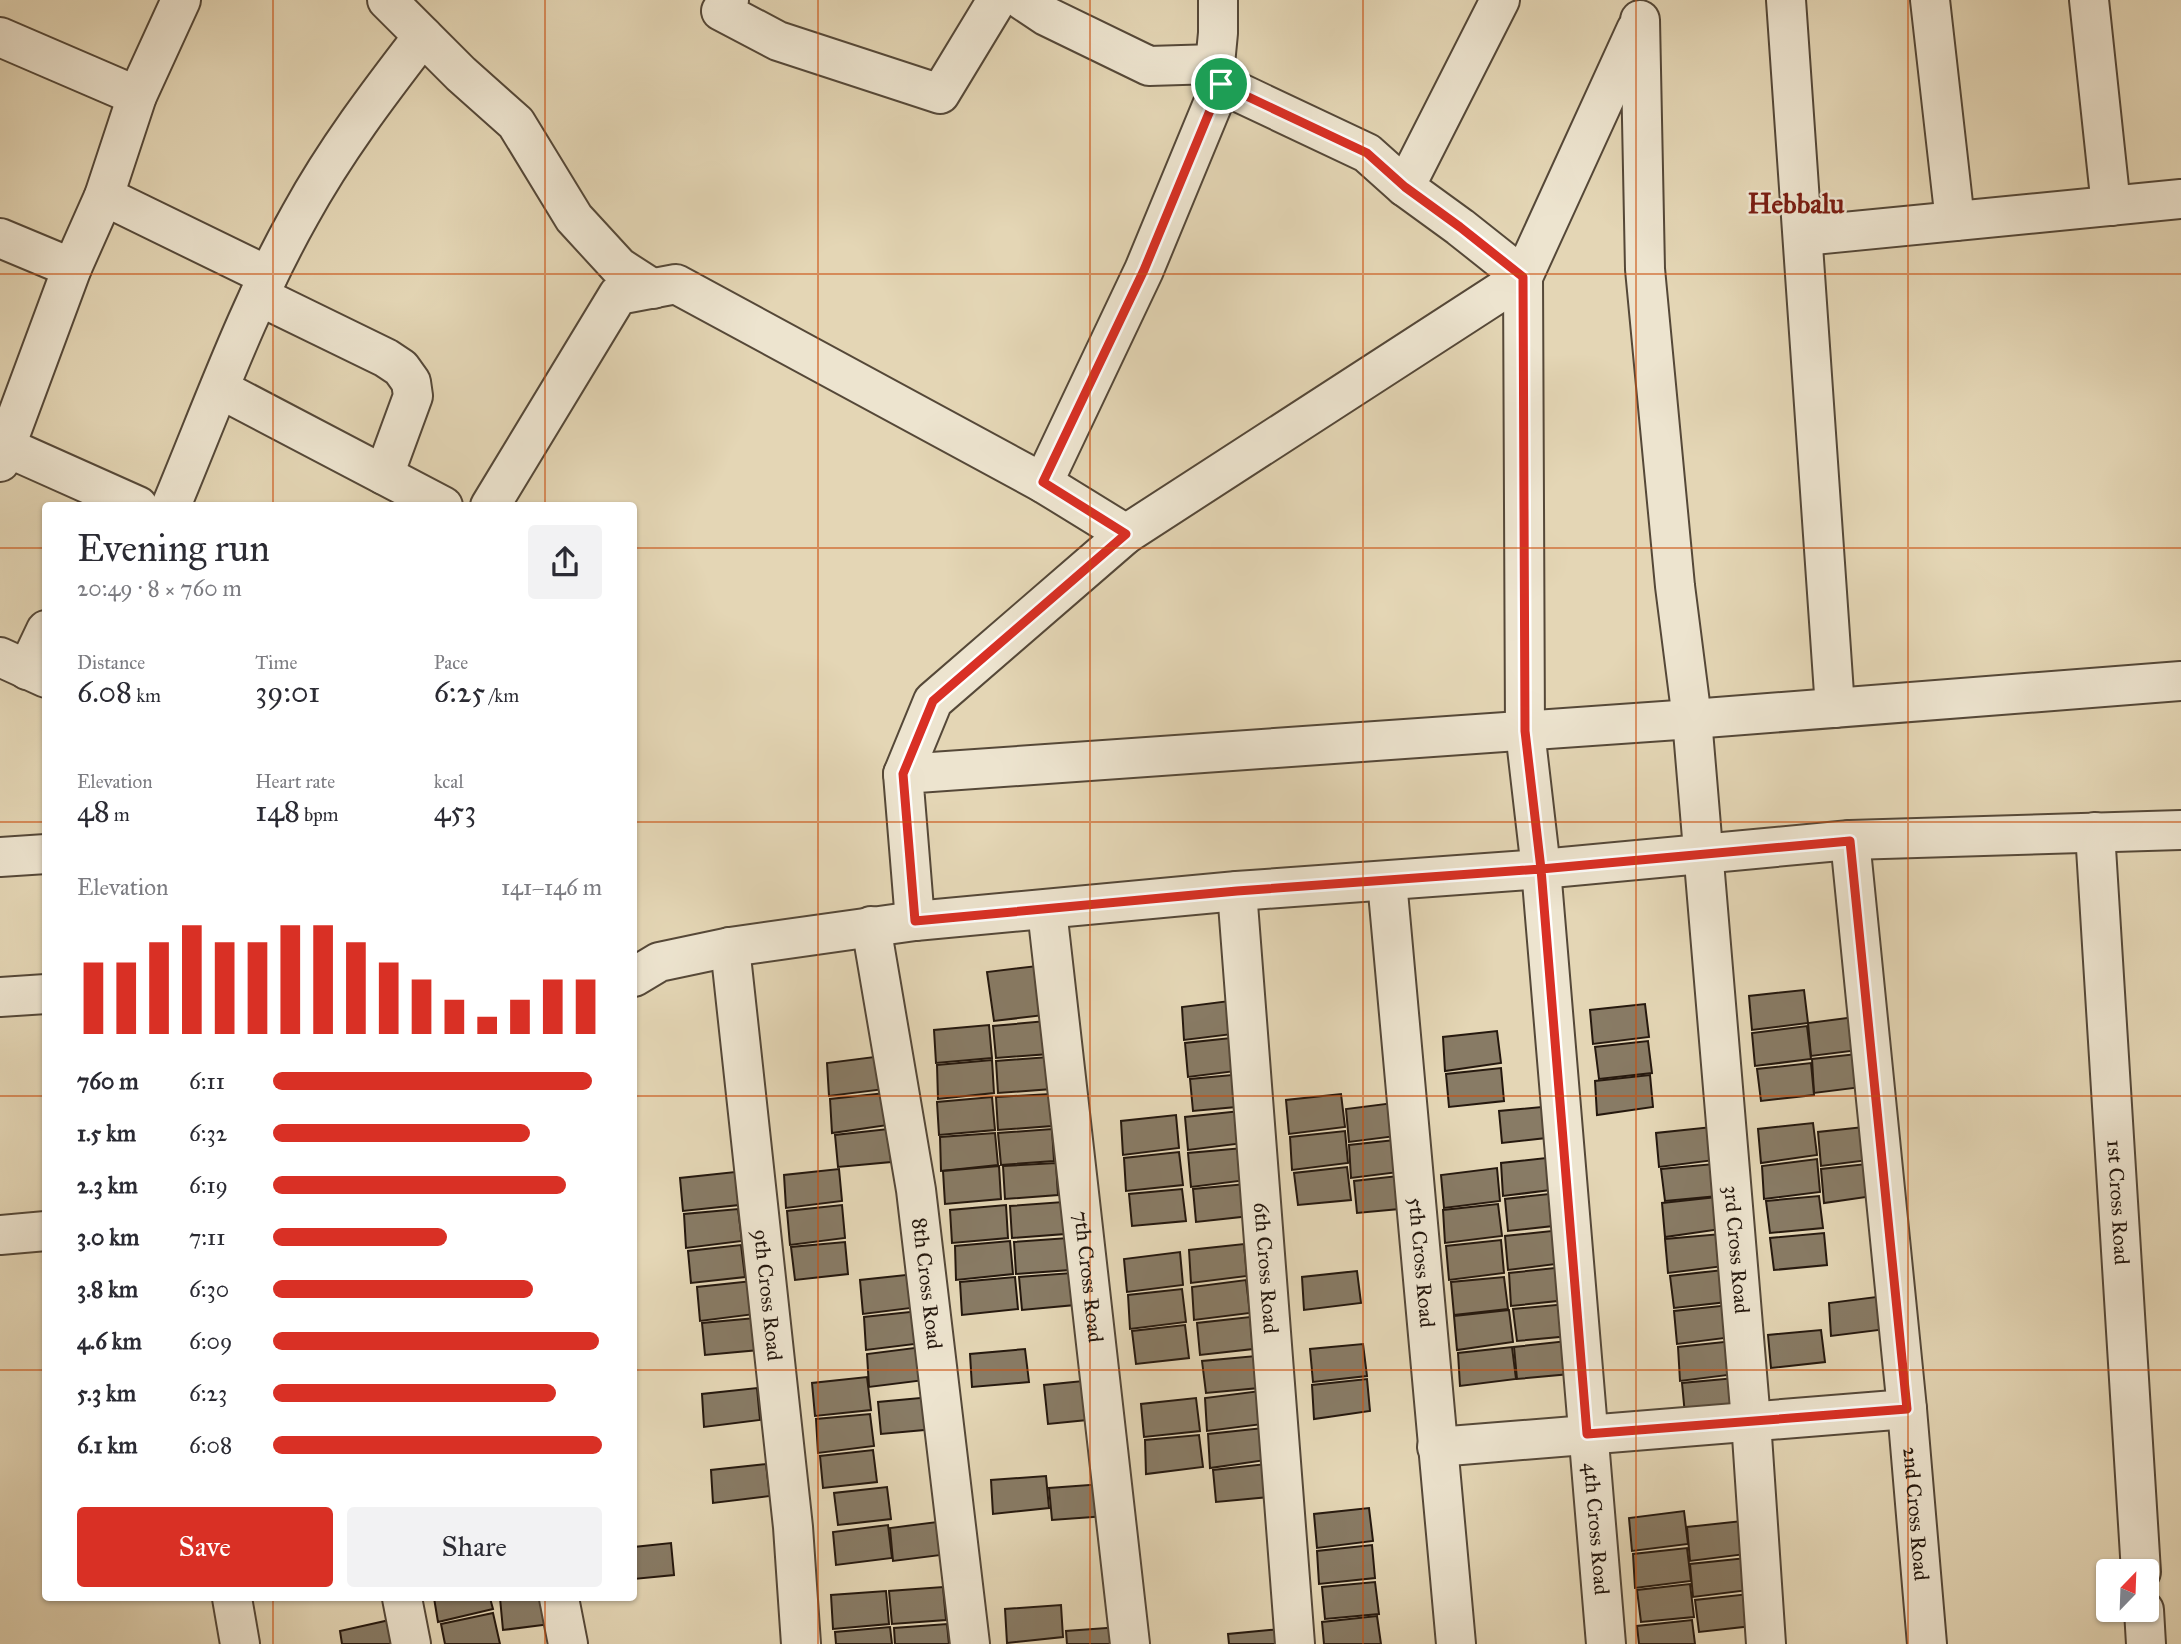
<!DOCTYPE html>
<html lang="en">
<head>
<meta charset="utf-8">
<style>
  :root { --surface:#fff; --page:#f2f2f3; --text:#2b2b33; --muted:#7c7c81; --accent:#d93025 }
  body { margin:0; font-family:"IM FELL Great Primer",serif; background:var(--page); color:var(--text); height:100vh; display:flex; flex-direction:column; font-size:26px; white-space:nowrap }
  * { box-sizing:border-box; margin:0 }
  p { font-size:23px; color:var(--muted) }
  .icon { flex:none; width:38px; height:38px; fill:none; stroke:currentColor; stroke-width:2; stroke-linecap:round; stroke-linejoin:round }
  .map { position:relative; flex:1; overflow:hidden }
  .panel { position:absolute; left:42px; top:502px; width:595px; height:1099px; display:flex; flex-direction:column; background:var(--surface); border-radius:7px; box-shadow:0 2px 5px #0004 }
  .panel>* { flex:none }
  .needle { width:46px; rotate:23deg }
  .fabs { position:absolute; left:2096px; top:1559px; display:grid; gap:14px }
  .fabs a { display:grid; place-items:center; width:63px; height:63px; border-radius:7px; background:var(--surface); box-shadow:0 2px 5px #0004; font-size:35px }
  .pin { position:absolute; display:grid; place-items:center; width:60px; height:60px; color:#fff; margin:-30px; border:4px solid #fff; border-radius:50%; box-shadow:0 2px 7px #0007 }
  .round { display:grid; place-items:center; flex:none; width:74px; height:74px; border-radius:7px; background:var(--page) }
  .head { display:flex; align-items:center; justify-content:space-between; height:119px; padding:0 35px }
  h1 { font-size:38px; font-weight:600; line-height:52px }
  .figures { display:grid; grid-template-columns:repeat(3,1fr); gap:10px; height:119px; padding:7px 35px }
  .figures div { display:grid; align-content:center }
  .figures b { font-size:30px; font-weight:600 }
  .figures small { font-size:19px; font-weight:400 }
  .figures p { font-size:19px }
  .chart { height:196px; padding:14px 35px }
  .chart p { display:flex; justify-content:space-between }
  .chart svg { width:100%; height:126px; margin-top:7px; stroke:var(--accent); stroke-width:6 }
  .button { display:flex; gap:14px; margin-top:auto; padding:14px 35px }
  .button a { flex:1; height:80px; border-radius:7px; background:var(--accent); color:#fff; font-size:28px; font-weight:600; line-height:80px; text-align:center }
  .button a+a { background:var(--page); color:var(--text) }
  ul { padding:0 35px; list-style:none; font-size:23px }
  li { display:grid; grid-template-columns:112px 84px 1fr; align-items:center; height:52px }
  li i { height:18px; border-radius:9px; background:var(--accent) }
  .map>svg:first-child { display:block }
  .building { fill:#887b65; stroke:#25180e; stroke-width:2 }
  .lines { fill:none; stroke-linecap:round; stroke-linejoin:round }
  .minor-casing { stroke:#554838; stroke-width:42 }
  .minor { stroke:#ede4cf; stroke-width:38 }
  .route-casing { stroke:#fff; stroke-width:14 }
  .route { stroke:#d93025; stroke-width:9 }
  .grid { fill:none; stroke:#cb4f0c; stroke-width:2; stroke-opacity:0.55 }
  .labels { text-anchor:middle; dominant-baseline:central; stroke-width:5; stroke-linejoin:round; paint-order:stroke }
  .street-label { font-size:21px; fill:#25180e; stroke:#ede4cf }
  .district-label { font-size:28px; font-weight:bold; fill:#7a1f14; stroke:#ede4cf }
</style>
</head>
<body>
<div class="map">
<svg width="2181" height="1644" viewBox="0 0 2181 1644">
  <rect width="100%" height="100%" fill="#e4d6b5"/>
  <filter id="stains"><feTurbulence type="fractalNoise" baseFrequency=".00286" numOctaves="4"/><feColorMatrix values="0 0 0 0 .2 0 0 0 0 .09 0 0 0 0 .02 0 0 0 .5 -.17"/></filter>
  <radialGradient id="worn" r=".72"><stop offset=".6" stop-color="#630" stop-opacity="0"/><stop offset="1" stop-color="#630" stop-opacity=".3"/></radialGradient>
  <!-- building -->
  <g class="building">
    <polygon points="1037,966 1044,1015 994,1021 987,972"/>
    <polygon points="1804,990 1808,1023 1752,1030 1749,996"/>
    <polygon points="1237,1000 1241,1033 1184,1040 1182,1007"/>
    <polygon points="1645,1004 1649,1037 1593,1044 1590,1010"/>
    <polygon points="1863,1016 1867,1049 1811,1056 1808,1023"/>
    <polygon points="1046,1021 1049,1054 996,1058 993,1026"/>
    <polygon points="989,1025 992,1058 936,1063 934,1030"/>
    <polygon points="1807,1026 1811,1059 1755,1066 1752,1033"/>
    <polygon points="1497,1031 1501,1063 1445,1071 1443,1037"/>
    <polygon points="1240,1037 1244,1070 1188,1077 1185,1043"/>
    <polygon points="1648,1041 1652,1073 1599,1079 1595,1047"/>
    <polygon points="1866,1053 1870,1086 1814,1093 1812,1059"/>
    <polygon points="882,1056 885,1089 829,1096 827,1063"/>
    <polygon points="1049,1057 1052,1089 998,1093 996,1061"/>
    <polygon points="992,1060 994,1093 938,1099 937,1065"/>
    <polygon points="1811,1063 1814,1095 1761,1101 1757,1069"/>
    <polygon points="1501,1068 1504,1101 1449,1107 1446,1074"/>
    <polygon points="1243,1074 1247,1106 1193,1111 1190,1079"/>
    <polygon points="1650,1075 1653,1107 1597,1115 1595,1081"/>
    <polygon points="885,1093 888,1125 832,1133 830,1099"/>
    <polygon points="1050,1094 1052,1126 998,1130 996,1097"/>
    <polygon points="1341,1094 1345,1127 1289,1134 1286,1100"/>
    <polygon points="992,1097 995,1130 939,1135 937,1102"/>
    <polygon points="1401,1102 1404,1135 1349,1142 1346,1109"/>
    <polygon points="1552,1106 1555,1137 1502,1143 1499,1111"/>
    <polygon points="1240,1111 1244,1143 1188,1150 1185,1117"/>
    <polygon points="1176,1115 1179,1148 1123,1155 1121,1121"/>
    <polygon points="1813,1123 1817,1155 1761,1163 1758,1129"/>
    <polygon points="1873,1126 1877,1159 1821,1166 1818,1132"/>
    <polygon points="1712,1127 1715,1160 1659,1167 1656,1133"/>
    <polygon points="888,1129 891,1162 838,1167 835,1135"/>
    <polygon points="1052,1129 1054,1161 1001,1165 998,1133"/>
    <polygon points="1345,1131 1348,1163 1292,1170 1290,1137"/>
    <polygon points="995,1133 998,1165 941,1171 940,1137"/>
    <polygon points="1404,1139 1407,1171 1351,1178 1349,1145"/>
    <polygon points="1243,1148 1247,1180 1191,1187 1188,1153"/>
    <polygon points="1179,1152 1183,1185 1126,1191 1124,1158"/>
    <polygon points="1555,1157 1559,1189 1503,1196 1501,1163"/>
    <polygon points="1817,1159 1820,1192 1764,1199 1762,1166"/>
    <polygon points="1056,1163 1058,1195 1005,1199 1003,1166"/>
    <polygon points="1876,1163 1880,1195 1824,1203 1821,1169"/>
    <polygon points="1714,1164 1718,1196 1665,1201 1661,1169"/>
    <polygon points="999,1166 1001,1199 945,1204 943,1171"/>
    <polygon points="1347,1167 1351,1200 1298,1205 1294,1173"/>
    <polygon points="1497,1168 1500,1201 1444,1208 1441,1175"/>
    <polygon points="839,1169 842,1201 786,1208 784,1175"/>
    <polygon points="735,1172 739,1205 683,1211 680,1178"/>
    <polygon points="1407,1175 1410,1208 1357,1213 1354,1181"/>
    <polygon points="1246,1184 1250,1216 1196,1222 1193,1189"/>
    <polygon points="1182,1189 1186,1221 1132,1226 1129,1194"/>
    <polygon points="1558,1193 1562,1225 1508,1231 1505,1199"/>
    <polygon points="1819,1196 1823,1228 1770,1233 1766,1201"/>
    <polygon points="1717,1197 1721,1229 1665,1237 1662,1203"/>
    <polygon points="1063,1202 1065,1234 1012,1238 1010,1206"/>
    <polygon points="1498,1204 1502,1236 1445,1243 1443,1210"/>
    <polygon points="842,1205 845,1238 790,1245 787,1211"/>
    <polygon points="1006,1205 1008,1238 952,1243 950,1210"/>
    <polygon points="738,1209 742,1241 686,1248 684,1214"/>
    <polygon points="1561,1230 1564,1263 1508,1270 1505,1236"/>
    <polygon points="1824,1233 1827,1265 1774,1270 1770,1238"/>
    <polygon points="1721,1234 1724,1266 1668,1273 1665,1239"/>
    <polygon points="1068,1238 1070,1270 1016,1274 1014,1242"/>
    <polygon points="1501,1240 1504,1273 1449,1280 1446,1246"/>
    <polygon points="1010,1241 1013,1274 956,1280 955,1246"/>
    <polygon points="845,1242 848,1274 795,1280 791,1247"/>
    <polygon points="1244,1244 1247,1276 1191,1283 1189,1250"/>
    <polygon points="741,1245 745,1277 691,1283 688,1251"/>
    <polygon points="1180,1252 1183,1285 1127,1292 1124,1259"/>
    <polygon points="1564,1267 1567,1300 1511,1306 1509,1273"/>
    <polygon points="1723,1270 1727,1302 1674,1308 1670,1276"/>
    <polygon points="1357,1271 1361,1303 1304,1310 1302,1277"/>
    <polygon points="1072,1273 1075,1305 1022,1310 1019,1277"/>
    <polygon points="915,1274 919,1307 863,1314 860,1280"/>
    <polygon points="1015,1277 1018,1309 962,1315 960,1282"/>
    <polygon points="1504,1277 1508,1309 1454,1315 1451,1282"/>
    <polygon points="1246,1280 1250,1313 1194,1320 1192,1287"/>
    <polygon points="752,1281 755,1314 700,1321 697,1287"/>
    <polygon points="1182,1289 1186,1322 1130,1329 1128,1295"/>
    <polygon points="1884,1296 1887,1329 1831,1336 1829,1303"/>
    <polygon points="1567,1304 1570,1336 1517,1341 1513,1309"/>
    <polygon points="1730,1305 1733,1337 1677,1344 1674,1311"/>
    <polygon points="1509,1310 1513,1342 1457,1350 1454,1316"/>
    <polygon points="919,1311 923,1343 866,1350 864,1317"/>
    <polygon points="1250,1317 1253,1349 1200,1355 1197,1323"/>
    <polygon points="755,1318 759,1350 705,1355 702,1323"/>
    <polygon points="1185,1325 1189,1358 1136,1364 1132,1331"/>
    <polygon points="1821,1330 1825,1362 1771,1368 1768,1335"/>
    <polygon points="1567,1341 1570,1374 1517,1379 1514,1347"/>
    <polygon points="1733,1341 1736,1374 1680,1381 1678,1347"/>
    <polygon points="1363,1344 1367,1376 1313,1382 1310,1349"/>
    <polygon points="922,1347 925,1380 869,1387 867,1354"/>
    <polygon points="1512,1347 1516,1379 1460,1386 1458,1353"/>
    <polygon points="1025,1349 1029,1382 972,1387 970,1354"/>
    <polygon points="1256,1356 1259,1388 1206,1393 1202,1361"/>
    <polygon points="867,1377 871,1410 815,1416 812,1383"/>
    <polygon points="1735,1378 1739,1410 1685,1415 1682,1383"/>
    <polygon points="1367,1379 1370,1411 1314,1419 1312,1385"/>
    <polygon points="1093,1380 1097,1419 1048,1424 1044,1385"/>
    <polygon points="757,1388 760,1420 704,1427 702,1394"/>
    <polygon points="1260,1391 1263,1424 1207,1431 1205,1398"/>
    <polygon points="931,1397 935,1429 881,1434 878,1402"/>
    <polygon points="1196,1398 1200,1431 1144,1437 1141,1404"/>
    <polygon points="870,1414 874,1446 818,1453 816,1419"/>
    <polygon points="1263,1428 1266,1460 1210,1468 1208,1434"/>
    <polygon points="1199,1435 1203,1467 1146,1474 1145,1440"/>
    <polygon points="873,1450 877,1482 823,1488 820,1456"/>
    <polygon points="766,1464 770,1496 713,1503 711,1470"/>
    <polygon points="1266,1464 1269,1497 1216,1502 1213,1470"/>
    <polygon points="1046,1476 1049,1508 993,1514 991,1480"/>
    <polygon points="1103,1484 1106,1516 1052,1520 1049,1488"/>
    <polygon points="887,1487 891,1519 838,1525 834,1493"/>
    <polygon points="1369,1508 1373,1541 1317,1548 1314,1514"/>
    <polygon points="1684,1511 1688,1544 1632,1551 1629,1518"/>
    <polygon points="945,1521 949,1554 893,1561 890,1528"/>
    <polygon points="1742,1521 1746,1554 1690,1561 1687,1527"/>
    <polygon points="888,1525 892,1558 836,1565 833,1532"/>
    <polygon points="671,1543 674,1575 634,1579 634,1547"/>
    <polygon points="1372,1545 1375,1578 1319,1584 1317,1551"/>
    <polygon points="1687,1548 1691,1581 1635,1588 1633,1554"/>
    <polygon points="1746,1558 1749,1590 1693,1597 1690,1564"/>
    <polygon points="1375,1582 1379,1614 1325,1619 1322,1587"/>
    <polygon points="1690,1584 1694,1617 1641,1622 1637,1590"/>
    <polygon points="943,1587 946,1620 892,1624 889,1591"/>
    <polygon points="886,1591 889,1624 833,1629 831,1595"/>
    <polygon points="1749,1594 1752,1626 1699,1632 1695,1600"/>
    <polygon points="434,1598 490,1598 493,1609 438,1622"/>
    <polygon points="500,1598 556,1598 559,1623 503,1630"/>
    <polygon points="1061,1605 1063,1637 1007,1643 1005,1609"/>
    <polygon points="493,1613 500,1644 445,1644 441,1624"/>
    <polygon points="1377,1616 1381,1644 1324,1644 1322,1622"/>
    <polygon points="394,1619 399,1644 342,1644 340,1631"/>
    <polygon points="1692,1620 1695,1644 1639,1644 1637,1626"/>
    <polygon points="947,1624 949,1644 895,1644 894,1628"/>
    <polygon points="890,1627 892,1644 836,1644 835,1632"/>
    <polygon points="1120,1627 1121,1644 1067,1644 1066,1631"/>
    <polygon points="1281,1629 1283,1644 1229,1644 1228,1634"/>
  </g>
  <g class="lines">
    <!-- minor casing -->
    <g class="minor-casing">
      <g id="minor">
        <polyline points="387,0 461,74 516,123 574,218 619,267 653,289"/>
        <polyline points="729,0 721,11 778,41 940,94 997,0"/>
        <polyline points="1022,0 1046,16 1149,66 1215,64"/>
        <path id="s1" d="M1218,0V33L1215,64L1221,84L1367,153L1405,187L1460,227L1523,277L1525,731L1541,869L1606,1644"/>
        <polyline points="1786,0 1835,708"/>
        <polyline points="1930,0 1955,221"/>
        <polyline points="2089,0 2111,206"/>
        <path id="s2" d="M1640,20L1645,269L1675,586L1692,719L1751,1421L1766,1644"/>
        <polyline points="0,37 137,96"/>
        <polyline points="1405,187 1500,0"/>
        <polyline points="104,196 268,276"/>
        <polyline points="1803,236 2181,199"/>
        <polyline points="0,238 72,268"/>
        <polyline points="259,296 386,358 401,368 411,382 413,396 384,475"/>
        <polyline points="220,389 443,506"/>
        <polyline points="6,447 138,506"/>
        <polyline points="0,462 72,268 104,196 137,96 181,0"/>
        <polyline points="1043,483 1144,270 1221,84"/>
        <path d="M171,506C212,408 248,307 300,215C335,151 379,93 423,36"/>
        <polyline points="490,506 618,295 676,284 1043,483 1126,534"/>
        <polyline points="0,657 46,678"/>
        <polyline points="27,670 46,630"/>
        <polyline points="903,774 933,701 1126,534 1523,277 1636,30"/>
        <path id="s3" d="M2095,832L2141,1572"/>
        <path id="s4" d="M1850,840L1907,1409L1927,1644"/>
        <polyline points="0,857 46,854"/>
        <path id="s5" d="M1387,881L1456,1644"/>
        <path id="s6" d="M1237,891L1295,1644"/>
        <path id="s7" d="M1047,910L1130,1644"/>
        <polyline points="915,921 903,774 1692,719 2181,681"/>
        <path id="s8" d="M871,926L916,1190L970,1644"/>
        <path id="s9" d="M730,947L793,1527L801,1644"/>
        <polyline points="634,977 659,962 730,947 915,921 1237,891 1541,869 1850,840 2181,830"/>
        <polyline points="0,997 46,994"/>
        <polyline points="0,1235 46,1231"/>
        <polyline points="1437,1447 1907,1409"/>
        <polyline points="232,1598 240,1644"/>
        <polyline points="402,1598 411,1644"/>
        <polyline points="559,1598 568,1644"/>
        <polyline points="2144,1610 2146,1644"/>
      </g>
    </g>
    <!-- minor -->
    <use href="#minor" class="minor"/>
  </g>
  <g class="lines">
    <!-- route casing -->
    <g class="route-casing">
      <polyline id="route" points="1221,84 1144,270 1043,482 1126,534 933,701 903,774 915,921 1237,891 1541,869 1850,841 1907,1409 1587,1434 1541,869 1525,731 1523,277 1460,227 1405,187 1367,153 1221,84"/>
    </g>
    <!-- route -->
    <use href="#route" class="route"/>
  </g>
  <!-- grid -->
  <path class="grid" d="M273,0V506M545,0V506M818,0V1644M1090,0V1644M1363,0V1644M1636,0V1644M1908,0V1644M0,274H2181M0,548H46M634,548H2181M0,822H46M634,822H2181M0,1096H46M634,1096H2181M0,1370H46M634,1370H2181M273,1598V1644M545,1598V1644"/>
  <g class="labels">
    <!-- street labels -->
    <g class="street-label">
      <text stroke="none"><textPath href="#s3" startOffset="371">1st Cross Road</textPath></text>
      <text stroke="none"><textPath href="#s2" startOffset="1234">3rd Cross Road</textPath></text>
      <text stroke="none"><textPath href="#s5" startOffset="383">5th Cross Road</textPath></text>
      <text stroke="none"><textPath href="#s6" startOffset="378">6th Cross Road</textPath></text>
      <text stroke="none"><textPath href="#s7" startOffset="369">7th Cross Road</textPath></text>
      <text stroke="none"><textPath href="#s8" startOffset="362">8th Cross Road</textPath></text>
      <text stroke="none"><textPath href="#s9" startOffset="350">9th Cross Road</textPath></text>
      <text stroke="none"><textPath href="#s4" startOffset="677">2nd Cross Road</textPath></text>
      <text stroke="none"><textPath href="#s1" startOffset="1701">4th Cross Road</textPath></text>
    </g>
    <!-- district labels -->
    <g class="district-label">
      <text x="1796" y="203">Hebbalu</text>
    </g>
  </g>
  <rect width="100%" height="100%" filter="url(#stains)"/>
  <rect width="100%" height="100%" fill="url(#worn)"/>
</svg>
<div class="fabs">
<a><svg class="needle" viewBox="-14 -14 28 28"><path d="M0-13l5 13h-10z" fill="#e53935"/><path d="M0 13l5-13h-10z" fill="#7c7c81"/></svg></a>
</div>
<div class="pin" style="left:1221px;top:84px;background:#1e9e55"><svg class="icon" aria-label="arrive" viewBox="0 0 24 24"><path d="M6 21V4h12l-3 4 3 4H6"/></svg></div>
<section class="panel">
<div class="head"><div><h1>Evening run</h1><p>20:49 · 8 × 760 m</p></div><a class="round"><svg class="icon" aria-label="share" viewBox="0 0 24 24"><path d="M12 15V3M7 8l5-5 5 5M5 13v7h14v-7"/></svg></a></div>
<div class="figures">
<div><p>Distance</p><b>6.08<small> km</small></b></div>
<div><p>Time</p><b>39:01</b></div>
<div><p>Pace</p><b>6:25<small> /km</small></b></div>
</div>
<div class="figures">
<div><p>Elevation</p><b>48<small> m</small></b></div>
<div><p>Heart rate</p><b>148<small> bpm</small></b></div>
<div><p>kcal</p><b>453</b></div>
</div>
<div class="chart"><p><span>Elevation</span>141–146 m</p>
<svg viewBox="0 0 160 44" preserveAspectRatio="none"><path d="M5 44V19M15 44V19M25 44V12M35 44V6M45 44V12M55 44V12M65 44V6M75 44V6M85 44V12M95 44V19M105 44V25M115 44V32M125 44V38M135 44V32M145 44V25M155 44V25"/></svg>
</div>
<ul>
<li><b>760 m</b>6:11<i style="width:97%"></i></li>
<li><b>1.5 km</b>6:32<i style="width:78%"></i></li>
<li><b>2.3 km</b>6:19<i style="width:89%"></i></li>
<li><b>3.0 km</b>7:11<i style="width:53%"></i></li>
<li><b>3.8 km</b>6:30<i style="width:79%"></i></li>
<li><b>4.6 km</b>6:09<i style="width:99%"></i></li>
<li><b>5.3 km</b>6:23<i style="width:86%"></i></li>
<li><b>6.1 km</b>6:08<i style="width:100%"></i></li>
</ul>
<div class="button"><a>Save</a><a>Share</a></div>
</section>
</div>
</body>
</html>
